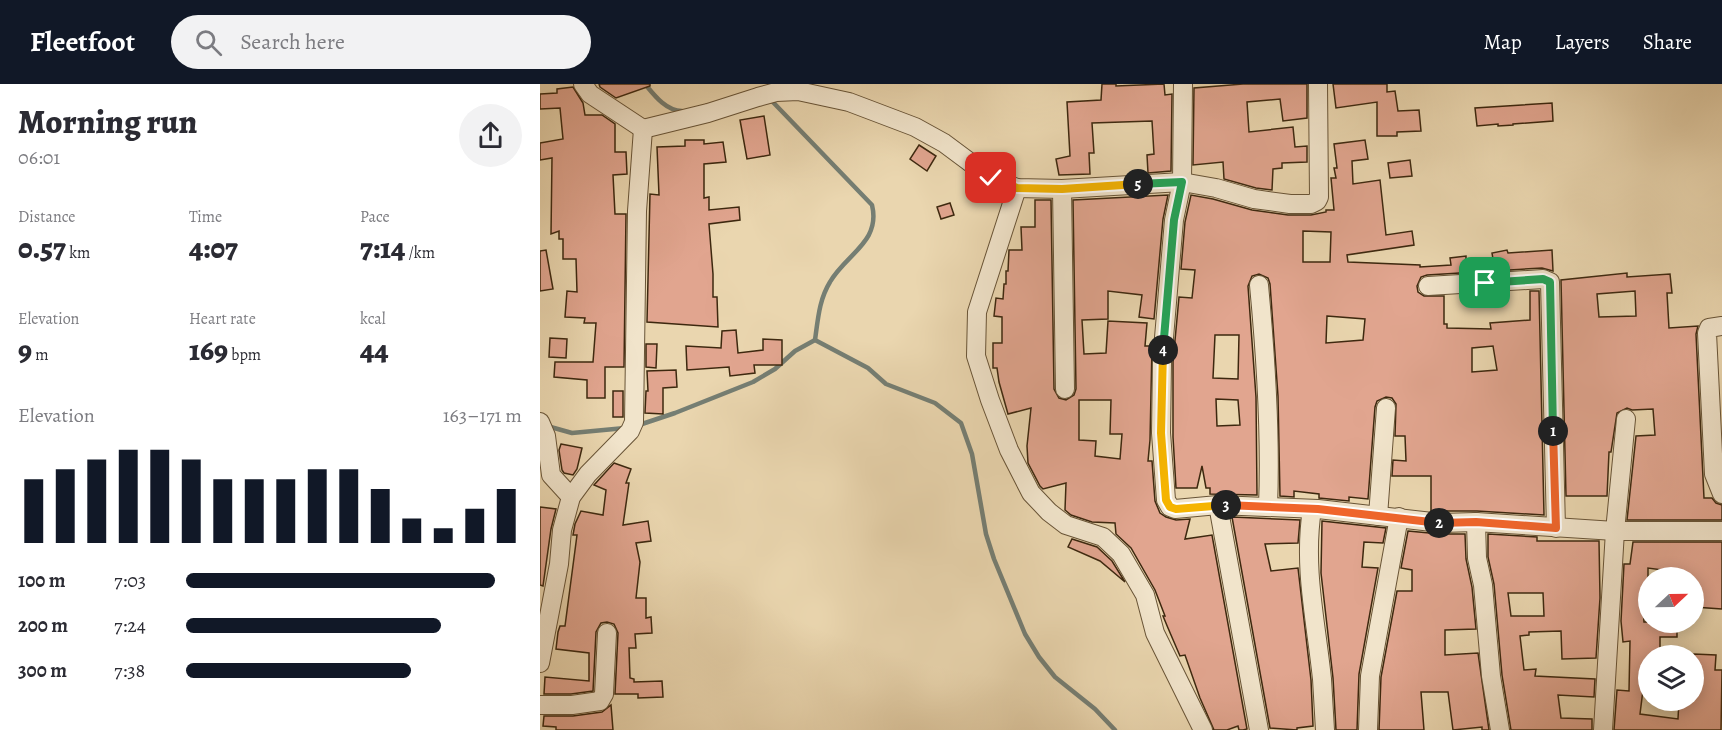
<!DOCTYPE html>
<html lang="en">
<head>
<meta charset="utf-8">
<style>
  :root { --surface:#fff; --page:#f2f2f3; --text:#2b2b33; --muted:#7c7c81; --accent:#111827 }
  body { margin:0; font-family:Alegreya,serif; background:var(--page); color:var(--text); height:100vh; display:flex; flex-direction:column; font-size:22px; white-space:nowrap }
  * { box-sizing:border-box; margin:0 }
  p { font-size:20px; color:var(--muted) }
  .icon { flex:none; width:33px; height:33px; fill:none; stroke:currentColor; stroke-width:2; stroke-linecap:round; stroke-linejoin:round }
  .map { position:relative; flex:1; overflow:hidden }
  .sheet { display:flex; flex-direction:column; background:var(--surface); width:540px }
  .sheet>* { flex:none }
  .needle { width:39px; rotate:68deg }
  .buttons { position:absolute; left:1098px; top:483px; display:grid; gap:12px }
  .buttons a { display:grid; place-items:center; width:66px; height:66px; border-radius:50%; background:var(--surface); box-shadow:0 3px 15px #0003; font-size:30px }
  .pin { position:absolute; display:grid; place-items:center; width:51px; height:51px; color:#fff; margin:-26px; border-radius:12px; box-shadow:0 3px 9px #0006 }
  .km { position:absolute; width:30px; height:30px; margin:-15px; border-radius:50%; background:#222; color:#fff; font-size:16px; line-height:30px; text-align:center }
  .round { display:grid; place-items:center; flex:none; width:63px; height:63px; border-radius:32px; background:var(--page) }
  .summary { display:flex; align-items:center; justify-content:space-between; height:102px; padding:0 18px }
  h1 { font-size:33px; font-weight:800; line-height:45px }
  .metrics { display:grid; grid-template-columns:repeat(3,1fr); gap:9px; height:102px; padding:6px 18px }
  .metrics div { display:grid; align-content:center }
  .metrics b { font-size:30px; font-weight:800 }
  .metrics small { font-size:16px; font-weight:400 }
  .metrics p { font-size:16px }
  .chart { height:168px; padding:12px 18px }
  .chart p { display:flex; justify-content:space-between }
  .chart svg { width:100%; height:108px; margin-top:6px; stroke:var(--accent); stroke-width:6 }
  ul { padding:0 18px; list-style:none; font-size:20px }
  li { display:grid; grid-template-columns:96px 72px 1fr; align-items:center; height:45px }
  li i { height:15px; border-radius:8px; background:var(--accent) }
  header { display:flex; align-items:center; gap:36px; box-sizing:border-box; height:84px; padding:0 30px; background:var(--accent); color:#fff }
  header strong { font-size:28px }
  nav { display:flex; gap:33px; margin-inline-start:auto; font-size:21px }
  .search { width:420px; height:54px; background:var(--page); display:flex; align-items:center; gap:15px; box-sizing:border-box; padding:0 21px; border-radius:33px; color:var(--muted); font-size:22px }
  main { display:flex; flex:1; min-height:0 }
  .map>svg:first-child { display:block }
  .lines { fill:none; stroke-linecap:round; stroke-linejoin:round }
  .stream { stroke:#757e73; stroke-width:4.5 }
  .building { fill:#e1a58f; stroke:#3d280f; stroke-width:1.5; fill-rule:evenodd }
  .minor-casing { stroke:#685437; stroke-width:20 }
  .minor { stroke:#f1e4cb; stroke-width:18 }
  .split-1-casing { stroke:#fff; stroke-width:12 }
  .split-2-casing { stroke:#fff; stroke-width:12 }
  .split-3-casing { stroke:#fff; stroke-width:12 }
  .split-4-casing { stroke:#fff; stroke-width:12 }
  .split-5-casing { stroke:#fff; stroke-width:12 }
  .split-6-casing { stroke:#fff; stroke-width:12 }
  .split-1 { stroke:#22a559; stroke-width:8 }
  .split-2 { stroke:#f0652b; stroke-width:8 }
  .split-3 { stroke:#f0652b; stroke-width:8 }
  .split-4 { stroke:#f5b400; stroke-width:8 }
  .split-5 { stroke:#22a559; stroke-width:8 }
  .split-6 { stroke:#f5b400; stroke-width:8 }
</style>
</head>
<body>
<header>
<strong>Fleetfoot</strong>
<div class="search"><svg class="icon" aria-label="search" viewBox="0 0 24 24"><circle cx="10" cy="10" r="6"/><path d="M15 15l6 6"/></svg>Search here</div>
<nav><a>Map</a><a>Layers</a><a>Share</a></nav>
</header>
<main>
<section class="sheet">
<div class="summary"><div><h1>Morning run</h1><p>06:01</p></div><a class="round"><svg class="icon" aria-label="share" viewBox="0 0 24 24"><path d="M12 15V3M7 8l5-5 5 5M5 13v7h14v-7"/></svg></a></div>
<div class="metrics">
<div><p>Distance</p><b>0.57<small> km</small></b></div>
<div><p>Time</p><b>4:07</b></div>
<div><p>Pace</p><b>7:14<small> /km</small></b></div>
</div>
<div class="metrics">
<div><p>Elevation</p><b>9<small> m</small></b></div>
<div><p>Heart rate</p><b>169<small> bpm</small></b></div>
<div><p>kcal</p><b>44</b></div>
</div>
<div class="chart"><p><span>Elevation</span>163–171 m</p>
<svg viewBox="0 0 160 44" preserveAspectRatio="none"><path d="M5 44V18M15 44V14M25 44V10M35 44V6M45 44V6M55 44V10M65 44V18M75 44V18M85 44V18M95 44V14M105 44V14M115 44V22M125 44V34M135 44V38M145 44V30M155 44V22"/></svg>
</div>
<ul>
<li><b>100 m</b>7:03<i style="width:92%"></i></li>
<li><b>200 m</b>7:24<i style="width:76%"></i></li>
<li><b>300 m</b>7:38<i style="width:67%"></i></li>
</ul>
</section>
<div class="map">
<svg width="1182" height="646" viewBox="0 0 1182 646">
  <rect width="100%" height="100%" fill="#ead6af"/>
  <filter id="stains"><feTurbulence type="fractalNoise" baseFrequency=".00333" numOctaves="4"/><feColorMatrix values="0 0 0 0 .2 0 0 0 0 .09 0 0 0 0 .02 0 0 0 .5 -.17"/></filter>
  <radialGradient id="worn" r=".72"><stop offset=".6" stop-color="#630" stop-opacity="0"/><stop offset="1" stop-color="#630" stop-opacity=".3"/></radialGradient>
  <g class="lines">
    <!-- stream -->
    <g class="stream">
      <path d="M105,0C114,11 126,27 142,27"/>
      <path d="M229,14L332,121C341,158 306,170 290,198C279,216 278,235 275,256"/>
      <polyline points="99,341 135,329 213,298 235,285 255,267 275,256 328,284 346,300 395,319 421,339 432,370 446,450 454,475 485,550 499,573 515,593 555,625 575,646"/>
      <polyline points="7,342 32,349 85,344"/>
    </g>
  </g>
  <!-- building -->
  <g class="building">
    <polygon points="59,0 110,0 110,2 76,14 60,3"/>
    <polygon points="562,0 576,0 576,2 624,0 625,11 632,10 631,87 608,89 607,71 614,70 612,37 552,39 554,69 549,69 550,90 519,91 516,75 530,72 527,18 561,16"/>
    <polygon points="703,0 767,0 767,34 743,37 740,15 707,18 709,48 753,43 755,63 767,62 767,78 742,79 742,84 733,85 732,106 716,104 684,95 683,78 653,81 654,4"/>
    <polygon points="793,0 847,0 847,8 855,7 858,27 879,26 881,47 857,48 857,52 837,52 837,18 796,24"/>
    <polygon points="33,3 43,19 45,31 62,31 75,40 75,68 86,68 87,90 73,91 75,130 86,130 84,283 65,283 65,314 47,314 47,296 14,293 15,278 53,278 56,239 44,239 45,234 25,233 27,207 37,208 36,175 23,175 23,155 19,155 19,147 11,150 12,74 0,76 0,59 23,55 20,24 0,25 0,10 17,9 17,5"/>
    <polygon points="1012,19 1013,37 973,40 973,41 958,42 958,40 937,42 935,24"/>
    <polygon points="224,32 230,71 207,75 200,36"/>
    <polygon points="145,56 164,56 164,60 183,58 186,78 164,80 164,114 169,113 169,126 199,123 200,136 169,140 173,190 173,213 177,213 178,243 107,238 110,110 119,111 117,63 145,62"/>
    <path d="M825,56L828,75L812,77L813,100L840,96L846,151L872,147L874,161L807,171L808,178L880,181V183L911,181L910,174L926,172V176L953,175L952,169L967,166L968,169L1012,166L1013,187L1002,184L887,191L881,193L877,202L878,208L884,212H904V240H907V244L951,245L950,239L990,236V207H999L1004,431L937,427H891V392H852L853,376L866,377L865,352H855L856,320L852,314L846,313L837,317L835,323L828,415L809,413V417L779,414V410L754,407V413L740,412L738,312L730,200L728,194L719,190L712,192L708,202L716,313L717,411L670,410V404H666L662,382L657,404H636L633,353V278L639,213L652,214L655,186L641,185L645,138L651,111L673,115L712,126L748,131H771L786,128V126H794L791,94H796L794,84H797L794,60ZM763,147L791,148L790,178H763ZM787,232L825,235L823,256L786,259ZM675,251H699L698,295L673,294ZM953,262L957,286L932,288V264ZM676,315L698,316L700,341L677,342Z"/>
    <polygon points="379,61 396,72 387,87 370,75"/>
    <polygon points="870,76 872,92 850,94 848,79"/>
    <path d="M628,111L623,135L614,235L599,233L602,211L568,207V235L542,236L544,270L566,269L568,237L607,239L605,262H612L610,356L608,377H612L615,417L620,429L626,433L636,436L650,435L645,455L672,451L707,645L703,646H699L698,642L687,646H674L660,614L645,571L640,572L628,544L623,532H625L615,506L591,464L576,450L575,439L552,438L531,431L525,426L526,399L503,405L500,402L488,379L487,362L491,324L468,330L459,298L457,284H453V259H462V233L454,232L456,214L463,215L464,200H466V187H468L469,166H482L481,143H495V116H511L514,305L519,314L526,316L534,311L536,305L533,116ZM539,316H571L570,350H582L580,375L555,372L556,357L539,356Z"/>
    <polygon points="410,119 414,131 401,135 397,123"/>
    <polygon points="6,166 13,205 0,207 0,167"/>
    <path d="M1087,189V193L1130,190L1132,209H1127L1129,244L1158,242L1156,250L1164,414H1172L1176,419L1182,421V436H1087L1096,352L1115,351L1113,325L1092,326L1087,324L1077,329L1071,368H1069L1067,412H1026L1021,196ZM1095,207L1096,232L1059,233L1057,210Z"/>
    <polygon points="196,246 198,269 223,266 223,255 242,256 242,281 214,281 215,289 190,292 189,283 147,286 146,262 181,264 182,247"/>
    <polygon points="10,254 27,255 26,274 9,273"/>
    <polygon points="106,260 117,260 116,284 106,283"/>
    <polygon points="136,286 137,303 123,304 123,330 105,329 106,307 108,307 107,287"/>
    <rect x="73" y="307" width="10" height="26"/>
    <polygon points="21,360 42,364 37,385 33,391 24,389 22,386 19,366"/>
    <polygon points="74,379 91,385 86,399 89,399 83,441 108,437 111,457 96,459 100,478 96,514 106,514 106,534 111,533 112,549 95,550 96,564 89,564 90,594 94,595 94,598 122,597 123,613 98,614 98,610 75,610 78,549 74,540 67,538 61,539 56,548 53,607 31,610 4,610 5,593 49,597 49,569 16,565 18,548 20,542 25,542 37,451 33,451 35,440 41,427 63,431 66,406 54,401"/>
    <polygon points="0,423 16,425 11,445 3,502 0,501"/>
    <polygon points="692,433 760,436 758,459 725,460 731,487 758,484 771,596 773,642 757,644 757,646 730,644"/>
    <polygon points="782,437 846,444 843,459 824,458 822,483 838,484 819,590 817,646 796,646 793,594 781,489"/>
    <polygon points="868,447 900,450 925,450 926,475 932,503 936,545 905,546 905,571 938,569 949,646 942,646 942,643 913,646 908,608 881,608 884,646 839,646 841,593 857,507 872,507 872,486 861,484"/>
    <path d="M948,450L997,453V457H1059L1060,514L1056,574L1022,575L1021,547L989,548V551L980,552L984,586L996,585L995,592L1055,595L1054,613L1018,611L1021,634L1052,635V646H971L962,591L954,500L948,473ZM968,509H1003L1004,532H971Z"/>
    <polygon points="532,455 557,463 572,477 585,498 560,477 528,463"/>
    <polygon points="1093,458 1182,458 1182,525 1154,523 1154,494 1145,494 1145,489 1108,484 1108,510 1102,511 1104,538 1137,538 1137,553 1120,553 1120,572 1108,572 1108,606 1103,606 1100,630 1138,635 1139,616 1154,616 1154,570 1176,571 1175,586 1182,586 1181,646 1074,646 1077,606 1089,607 1090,557 1083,558 1081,537 1084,480 1090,480"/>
    <polygon points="71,621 73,646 16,646 16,643 3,642 4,632 33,632 62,628"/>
  </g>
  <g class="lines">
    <!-- minor casing -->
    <g class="minor-casing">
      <g id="minor">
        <polyline points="43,0 50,10 103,45 168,29 218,13 236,8 258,7 309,18 375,43 404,59 451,94 477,104 522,105 642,98 676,104 714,115 750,120 771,120 777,117 779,113 778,0"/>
        <polyline points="643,0 642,98 634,136 622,277 621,349 626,416 630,423 635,425 678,421 778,425 901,439 936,438 1075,447 1182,447"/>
        <polyline points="477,104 437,228 436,272 450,316 469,366 491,409 509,428 526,441 563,453 581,470 605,511 615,549 663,646"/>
        <polyline points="522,105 525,305"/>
        <path d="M719,201C726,275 731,349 728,423"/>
        <polyline points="888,202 1003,195 1010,198 1016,444"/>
        <polyline points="1182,242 1169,244 1167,249 1174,390 1182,410"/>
        <polyline points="0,338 6,352 11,391 31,413"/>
        <polyline points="678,421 719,646"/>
        <path d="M772,425C763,484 776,537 782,595C783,612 784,629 785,646"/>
        <polyline points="838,432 846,324"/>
        <polyline points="936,438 937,474 943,501 951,592 960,646"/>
        <polyline points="0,579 19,480 22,446 31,413 48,390 90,347 94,338 97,127 103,45"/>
        <polyline points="0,621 32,621 60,617 64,610 67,549"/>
        <polyline points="828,646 830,592 859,433"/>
        <polyline points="1063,646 1075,447 1086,335"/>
      </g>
    </g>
    <!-- minor -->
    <use href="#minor" class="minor"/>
  </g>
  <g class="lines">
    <!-- split-1 casing -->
    <g class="split-1-casing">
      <polyline id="split-1" points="945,199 1003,195 1010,198 1013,347"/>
    </g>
    <!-- split-2 casing -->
    <g class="split-2-casing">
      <polyline id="split-2" points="899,439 936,438 1016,444 1013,347"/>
    </g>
    <!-- split-3 casing -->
    <g class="split-3-casing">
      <polyline id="split-3" points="686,421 778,425 899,439"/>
    </g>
    <!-- split-4 casing -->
    <g class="split-4-casing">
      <polyline id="split-4" points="623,266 621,349 626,416 630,423 636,425 686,421"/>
    </g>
    <!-- split-5 casing -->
    <g class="split-5-casing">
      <polyline id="split-5" points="598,100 642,98 634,136 623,266"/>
    </g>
    <!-- split-6 casing -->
    <g class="split-6-casing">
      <polyline id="split-6" points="451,94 477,104 522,105 598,100"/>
    </g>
    <!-- split-1 -->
    <use href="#split-1" class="split-1"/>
    <!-- split-2 -->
    <use href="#split-2" class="split-2"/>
    <!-- split-3 -->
    <use href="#split-3" class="split-3"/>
    <!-- split-4 -->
    <use href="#split-4" class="split-4"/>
    <!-- split-5 -->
    <use href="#split-5" class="split-5"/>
    <!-- split-6 -->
    <use href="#split-6" class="split-6"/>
  </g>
  <rect width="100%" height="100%" filter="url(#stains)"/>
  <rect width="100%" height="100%" fill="url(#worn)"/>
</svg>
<div class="buttons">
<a><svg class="needle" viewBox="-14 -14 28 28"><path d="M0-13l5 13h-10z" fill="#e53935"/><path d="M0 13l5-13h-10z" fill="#7c7c81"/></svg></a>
<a><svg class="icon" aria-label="layers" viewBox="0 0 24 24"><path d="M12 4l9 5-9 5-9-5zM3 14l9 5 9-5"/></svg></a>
</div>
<div class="pin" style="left:945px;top:199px;background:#1e9e55"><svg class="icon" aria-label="arrive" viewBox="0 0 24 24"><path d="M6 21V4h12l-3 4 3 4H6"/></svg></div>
<div class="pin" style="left:451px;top:94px;background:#d93025"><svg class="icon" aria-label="check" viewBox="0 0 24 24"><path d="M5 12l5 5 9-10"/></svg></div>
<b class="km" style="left:1013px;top:347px">1</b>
<b class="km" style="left:899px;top:439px">2</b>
<b class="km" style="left:686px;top:421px">3</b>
<b class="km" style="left:623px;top:266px">4</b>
<b class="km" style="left:598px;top:100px">5</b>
</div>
</main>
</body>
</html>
